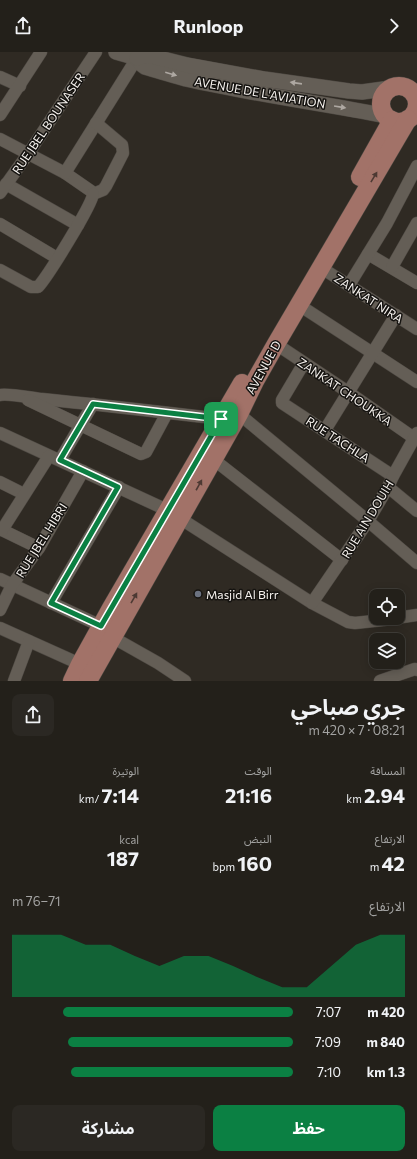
<!DOCTYPE html>
<html lang="ar">
<head>
<meta charset="utf-8">
<style>
  :root { --surface:#23201a; --page:#2b2823; --text:#f1f3f6; --muted:#a3a3a2; --line:#403e39; --accent:#0b8043 }
  body { margin:0; font-family:Commissioner,"Noto Sans Arabic",sans-serif; background:var(--page); color:var(--text); direction:rtl; height:100vh; display:flex; flex-direction:column; font-size:15px; white-space:nowrap }
  * { box-sizing:border-box; margin:0 }
  p { font-size:13px; color:var(--muted) }
  .icon { flex:none; width:22px; height:22px; fill:none; stroke:currentColor; stroke-width:2; stroke-linecap:round; stroke-linejoin:round }
  .map { position:relative; height:629px; overflow:hidden; direction:ltr }
  .drawer { display:flex; flex-direction:column; background:var(--surface); flex:1 }
  .drawer>* { flex:none }
  .controls { position:absolute; left:369px; top:537px; display:grid; gap:8px }
  .controls a { display:grid; place-items:center; width:36px; height:36px; border-radius:8px; background:var(--surface); box-shadow:0 2px 10px #0003,0 0 0 1px var(--line); font-size:20px }
  .pin { position:absolute; display:grid; place-items:center; width:34px; height:34px; color:#fff; margin:-17px; border-radius:8px; box-shadow:0 2px 6px #0006 }
  .round { display:grid; place-items:center; flex:none; width:42px; height:42px; border-radius:8px; background:var(--page) }
  .summary { display:flex; align-items:center; justify-content:space-between; height:68px; padding:0 12px }
  h1 { font-size:22px; font-weight:700; line-height:30px }
  .metrics { display:grid; grid-template-columns:repeat(3,1fr); gap:6px; height:68px; padding:4px 12px }
  .metrics div { display:grid; align-content:center }
  .metrics b { font-size:20px; font-weight:700 }
  .metrics small { font-size:11px; font-weight:400 }
  .metrics p { font-size:11px }
  .chart { height:112px; padding:8px 12px }
  .chart p { display:flex; justify-content:space-between }
  .chart svg { width:100%; height:72px; margin-top:4px; fill:var(--accent); opacity:.7 }
  .primary-button { display:flex; gap:8px; margin-top:auto; padding:8px 12px }
  .primary-button a { flex:1; height:46px; border-radius:8px; background:var(--accent); color:#fff; font-size:16px; font-weight:700; line-height:46px; text-align:center }
  .primary-button a+a { background:var(--page); color:var(--text) }
  ul { padding:0 12px; list-style:none; font-size:13px }
  li { display:grid; grid-template-columns:64px 48px 1fr; align-items:center; height:30px }
  li i { height:10px; border-radius:5px; background:var(--accent) }
  header { display:flex; justify-content:space-between; align-items:center; height:52px; padding:0 12px; background:var(--surface); font-size:18px; font-weight:700 }
  .map>svg:first-child { display:block }
  .lines { fill:none; stroke-linecap:round; stroke-linejoin:round }
  .minor-casing { stroke:#4d4842; stroke-width:13 }
  .tertiary-casing { stroke:#4d4842; stroke-width:16 }
  .primary-casing { stroke:#4d4842; stroke-width:19 }
  .minor { stroke:#645e56; stroke-width:12 }
  .tertiary { stroke:#645e56; stroke-width:15 }
  .primary { stroke:#a27268; stroke-width:18 }
  .oneway { fill:#aea8a2 }
  .oneway2 { fill:#4d3933 }
  .route-casing { stroke:#fff; stroke-width:8 }
  .route { stroke:#0b8043; stroke-width:5 }
  .worship-dot { fill:#6b7280; stroke:#151310; stroke-width:1.5 }
  .labels { text-anchor:middle; dominant-baseline:central; stroke-width:3; stroke-linejoin:round; paint-order:stroke }
  .street-label { font-size:12px; fill:#f7f3ef; stroke:#151310 }
  .poi-label { font-size:12px; fill:#f7f3ef; stroke:#151310; text-anchor:start }
</style>
</head>
<body>
<header><svg class="icon" aria-label="forward" viewBox="0 0 24 24"><path d="M9 5l7 7-7 7"/></svg>Runloop<svg class="icon" aria-label="share" viewBox="0 0 24 24"><path d="M12 15V3M7 8l5-5 5 5M5 13v7h14v-7"/></svg></header>
<div class="map">
<svg width="417" height="629" viewBox="0 0 417 629">
  <rect width="100%" height="100%" fill="#2f2a23"/>
  <g class="lines">
    <!-- minor casing -->
    <g class="minor-casing">
      <g id="minor">
        <polyline points="0,25 20,34"/>
        <polyline points="0,63 41,0"/>
        <polyline points="0,87 65,121 91,139 93,142"/>
        <polyline points="65,121 137,6"/>
        <polyline points="6,132 78,173"/>
        <polyline points="0,141 28,102 96,0"/>
        <polyline points="93,142 103,138 106,134 123,101 122,93 96,71"/>
        <polyline points="0,172 57,206"/>
        <polyline points="368,202 417,231"/>
        <polyline points="320,215 417,277"/>
        <polyline points="392,215 417,171"/>
        <path d="M0,218L31,235H38C48,224 92,153 93,142"/>
        <polyline points="349,233 387,171 417,114"/>
        <polyline points="299,253 417,330"/>
        <polyline points="276,292 348,340 414,386"/>
        <polyline points="304,311 282,348 282,351 393,424"/>
        <path d="M0,343C7,341 33,346 42,347C102,353 161,360 221,367"/>
        <polyline points="28,348 141,402 146,400 167,361"/>
        <polyline points="239,362 368,469 417,511"/>
        <polyline points="325,378 396,263"/>
        <polyline points="0,381 167,458 312,551 348,570 355,571 383,568 417,563"/>
        <polyline points="213,407 342,508"/>
        <polyline points="60,408 93,352"/>
        <polyline points="0,430 24,442"/>
        <polyline points="388,435 417,459"/>
        <polyline points="0,477 39,496"/>
        <polyline points="2,478 49,404"/>
        <polyline points="0,527 101,574"/>
        <polyline points="51,551 119,435"/>
        <polyline points="312,551 368,469 388,435 393,424 417,381"/>
        <polyline points="0,558 12,533 39,496 83,419"/>
        <polyline points="0,576 80,612"/>
        <polyline points="112,585 158,611 185,629"/>
        <polyline points="14,629 29,589"/>
        <polyline points="380,629 415,617 417,618"/>
      </g>
    </g>
    <!-- tertiary casing -->
    <g class="tertiary-casing">
      <g id="tertiary">
        <path d="M116,0L137,6L141,12L145,15C158,19 172,23 186,27C253,42 320,51 387,64"/>
        <polyline points="137,6 147,3 187,13 264,27 349,39 362,40 391,36"/>
      </g>
    </g>
    <!-- primary casing -->
    <g class="primary-casing">
      <g id="primary">
        <circle cx="399" cy="52" r="18"/>
        <polyline points="360,125 392,68"/>
        <polyline points="72,629 80,612 111,556 242,331"/>
        <polyline points="88,629 239,362 255,329 276,292 408,67"/>
      </g>
    </g>
    <!-- minor -->
    <use href="#minor" class="minor"/>
    <!-- tertiary -->
    <use href="#tertiary" class="tertiary"/>
    <!-- primary -->
    <use href="#primary" class="primary"/>
  </g>
  <!-- one-way arrows -->
  <defs><path id="oneway-solid" d="M-6-.8H1V-3.2L6.5 0L1 3.2V.8H-6Z"/></defs>
  <g class="oneway">
    <use href="#oneway-solid" transform="translate(171 22) rotate(16)"/>
    <use href="#oneway-solid" transform="translate(296 31) rotate(-172)"/>
    <use href="#oneway-solid" transform="translate(340 55) rotate(9)"/>
  </g>
  <g class="oneway2">
    <use href="#oneway-solid" transform="translate(374 125) rotate(-59)"/>
    <use href="#oneway-solid" transform="translate(199 433) rotate(-61)"/>
    <use href="#oneway-solid" transform="translate(134 546) rotate(-60)"/>
  </g>
  <g class="lines">
    <!-- route casing -->
    <g class="route-casing">
      <polygon id="route" points="93,352 221,367 101,574 51,551 118,435 60,408"/>
    </g>
    <!-- route -->
    <use href="#route" class="route"/>
  </g>
  <!-- markers -->
  <circle class="worship-dot" cx="198" cy="542" r="4"/>
  <g class="labels">
    <!-- street labels -->
    <g class="street-label">
      <text transform="translate(260 40) rotate(10)">AVENUE DE L'AVIATION</text>
      <text transform="translate(48 71) rotate(-56)">RUE JBEL BOUNASER</text>
      <text transform="translate(369 246) rotate(33)">ZANKAT NIRA</text>
      <text transform="translate(263 315) rotate(-61)">AVENUE D</text>
      <text transform="translate(345 339) rotate(34)">ZANKAT CHOUKKA</text>
      <text transform="translate(338 387) rotate(33)">RUE TACHLA</text>
      <text transform="translate(367 467) rotate(-59)">RUE AIN DOUIH</text>
      <text transform="translate(41 488) rotate(-58)">RUE JBEL HIBRI</text>
    </g>
    <!-- poi labels -->
    <g class="poi-label">
      <text x="206" y="542">Masjid Al Birr</text>
    </g>
  </g>
</svg>
<div class="controls">
<a><svg class="icon" aria-label="locate" viewBox="0 0 24 24"><circle cx="12" cy="12" r="6"/><path d="M12 2v4M12 18v4M2 12h4M18 12h4"/></svg></a>
<a><svg class="icon" aria-label="layers" viewBox="0 0 24 24"><path d="M12 4l9 5-9 5-9-5zM3 14l9 5 9-5"/></svg></a>
</div>
<div class="pin" style="left:221px;top:367px;background:#1e9e55"><svg class="icon" aria-label="arrive" viewBox="0 0 24 24"><path d="M6 21V4h12l-3 4 3 4H6"/></svg></div>
</div>
<section class="drawer">
<div class="summary"><div><h1>جري صباحي</h1><p>08:21 · 7 × 420 m</p></div><a class="round"><svg class="icon" aria-label="share" viewBox="0 0 24 24"><path d="M12 15V3M7 8l5-5 5 5M5 13v7h14v-7"/></svg></a></div>
<div class="metrics">
<div><p>المسافة</p><b>2.94<small> km</small></b></div>
<div><p>الوقت</p><b>21:16</b></div>
<div><p>الوتيرة</p><b>7:14<small> /km</small></b></div>
</div>
<div class="metrics">
<div><p>الارتفاع</p><b>42<small> m</small></b></div>
<div><p>النبض</p><b>160<small> bpm</small></b></div>
<div><p>kcal</p><b>187</b></div>
</div>
<div class="chart"><p><span>الارتفاع</span>71–76 m</p>
<svg viewBox="0 0 160 44" preserveAspectRatio="none"><path d="M0 44V6L10 6L20 6L30 12L40 12L50 19L60 25L70 19L80 19L90 25L100 32L110 38L120 38L130 25L140 12L150 6L160 6V44z"/></svg>
</div>
<ul>
<li><b>420 m</b>7:07<i style="width:82%"></i></li>
<li><b>840 m</b>7:09<i style="width:80%"></i></li>
<li><b>1.3 km</b>7:10<i style="width:79%"></i></li>
</ul>
<div class="primary-button"><a>حفظ</a><a>مشاركة</a></div>
</section>
</body>
</html>
